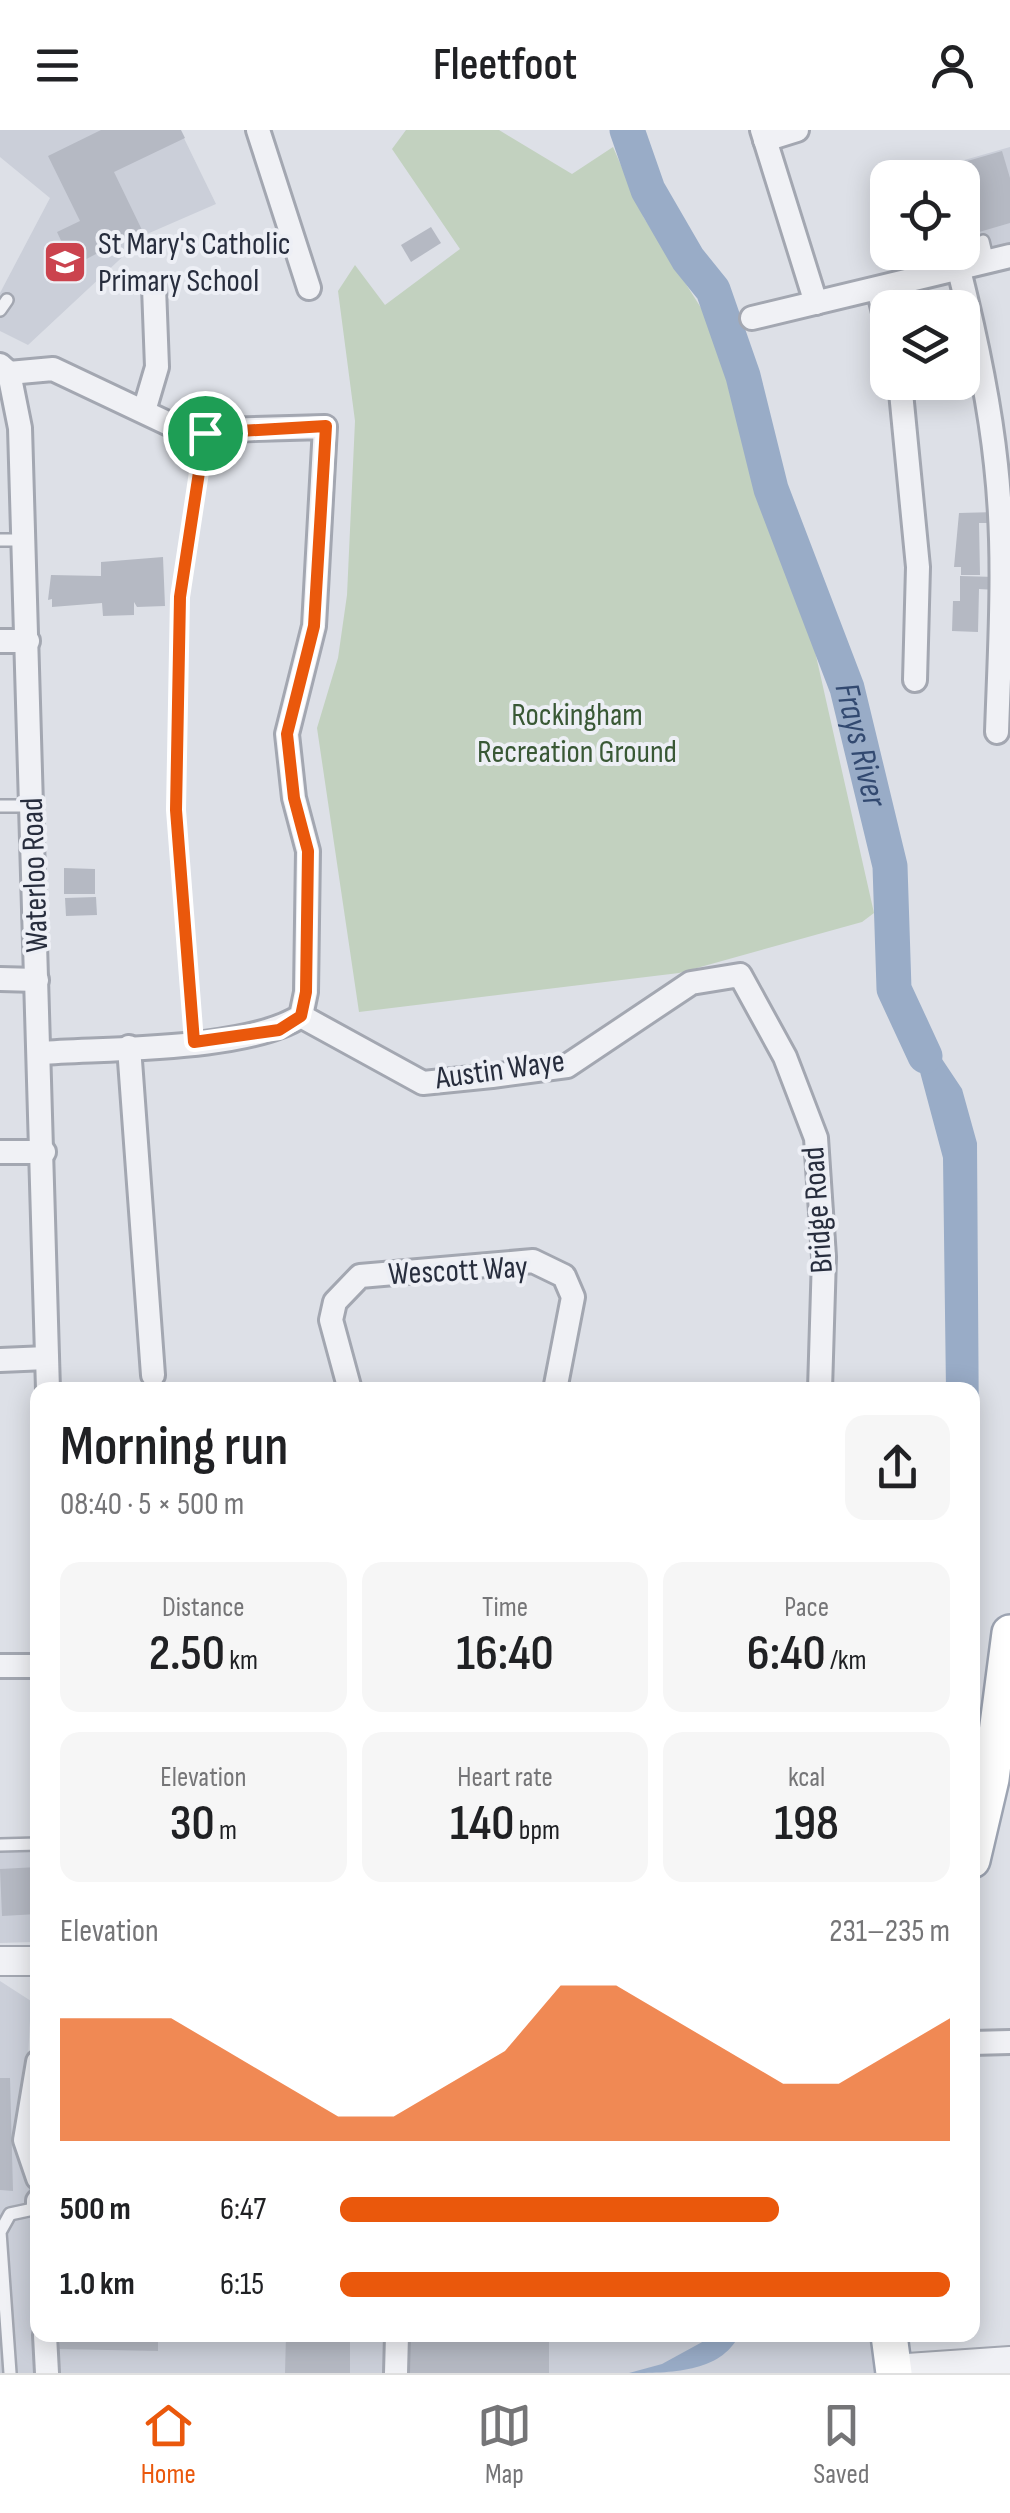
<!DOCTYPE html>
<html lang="en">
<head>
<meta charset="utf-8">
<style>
  :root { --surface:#fff; --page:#f6f6f6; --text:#202124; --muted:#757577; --line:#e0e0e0; --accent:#ea580c }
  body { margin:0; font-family:"Sofia Sans Condensed",sans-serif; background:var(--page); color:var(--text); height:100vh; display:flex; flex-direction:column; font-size:38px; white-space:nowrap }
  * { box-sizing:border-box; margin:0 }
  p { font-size:32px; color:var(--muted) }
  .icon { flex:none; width:55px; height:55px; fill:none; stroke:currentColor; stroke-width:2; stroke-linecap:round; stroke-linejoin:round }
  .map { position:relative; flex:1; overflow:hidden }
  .sheet { position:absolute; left:30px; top:1252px; width:950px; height:960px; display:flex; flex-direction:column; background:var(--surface); border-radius:20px; box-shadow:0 5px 25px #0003 }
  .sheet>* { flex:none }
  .tools { position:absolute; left:870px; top:30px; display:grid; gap:20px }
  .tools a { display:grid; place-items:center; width:110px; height:110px; border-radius:20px; background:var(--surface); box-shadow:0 5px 25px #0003; font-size:50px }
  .pin { position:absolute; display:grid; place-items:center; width:85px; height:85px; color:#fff; margin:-42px; border:5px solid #fff; border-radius:50%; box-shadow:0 2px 10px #0007 }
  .round { display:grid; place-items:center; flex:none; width:105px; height:105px; border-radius:20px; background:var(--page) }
  .headline { display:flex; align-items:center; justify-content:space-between; height:170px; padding:0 30px }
  h1 { font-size:55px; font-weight:600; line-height:75px }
  .metrics { display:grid; grid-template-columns:repeat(3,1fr); gap:15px; height:170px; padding:10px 30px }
  .metrics div { display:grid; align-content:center; border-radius:20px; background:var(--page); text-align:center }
  .metrics b { font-size:50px; font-weight:600 }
  .metrics small { font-size:28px; font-weight:400 }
  .metrics p { font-size:28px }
  .chart { height:280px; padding:20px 30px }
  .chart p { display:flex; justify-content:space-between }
  .chart svg { width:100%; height:180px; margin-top:10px; fill:var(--accent); opacity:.7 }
  ul { padding:0 30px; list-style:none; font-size:32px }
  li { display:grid; grid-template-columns:160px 120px 1fr; align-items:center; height:75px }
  li i { height:25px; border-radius:12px; background:var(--accent) }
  header { display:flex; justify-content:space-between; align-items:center; height:130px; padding:0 30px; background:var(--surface); font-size:45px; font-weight:600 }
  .dock { display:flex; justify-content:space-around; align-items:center; height:140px; border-top:2px solid var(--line); background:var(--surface); font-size:28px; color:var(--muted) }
  .dock a { display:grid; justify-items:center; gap:5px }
  .dock .current { color:var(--accent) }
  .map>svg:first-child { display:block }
  .built { fill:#cbcfd9 }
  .green { fill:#c2d1bf }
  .water { fill:#99acc7 }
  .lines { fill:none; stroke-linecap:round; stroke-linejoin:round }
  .river { stroke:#99acc7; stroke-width:35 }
  .building { fill:#b5b9c3 }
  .service-casing { stroke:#a3a7b1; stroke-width:16 }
  .minor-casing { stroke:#a3a7b1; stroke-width:28 }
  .tertiary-casing { stroke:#a3a7b1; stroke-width:32 }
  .primary-casing { stroke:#9da4b2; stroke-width:40 }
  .service { stroke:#f0f1f5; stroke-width:11 }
  .minor { stroke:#f0f1f5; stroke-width:22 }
  .tertiary { stroke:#f0f1f5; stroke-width:28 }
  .primary { stroke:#fff; stroke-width:35 }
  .route-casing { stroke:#fff; stroke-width:20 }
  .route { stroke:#ea580c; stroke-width:12 }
  .labels { text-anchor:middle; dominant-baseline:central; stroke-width:8; stroke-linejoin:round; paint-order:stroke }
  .poi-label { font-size:32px; fill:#272d3d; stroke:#edeff5; text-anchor:start }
  .park-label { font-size:32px; fill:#395835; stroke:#edeff5 }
  .street-label { font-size:32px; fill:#272d3d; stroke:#edeff5 }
  .water-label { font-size:35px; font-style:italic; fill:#324970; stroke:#edeff5 }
</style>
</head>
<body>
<header><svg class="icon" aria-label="menu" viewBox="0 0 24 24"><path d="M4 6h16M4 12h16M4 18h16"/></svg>Fleetfoot<svg class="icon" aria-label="person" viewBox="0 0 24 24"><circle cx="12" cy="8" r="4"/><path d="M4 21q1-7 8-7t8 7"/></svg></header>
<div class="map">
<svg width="1010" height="2243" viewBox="0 0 1010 2243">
  <rect width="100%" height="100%" fill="#dde0e7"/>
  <!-- built -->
  <g class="built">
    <polygon points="0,0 180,0 216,74 147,104 28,215 0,201 0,163 50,68 0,27"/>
    <polygon points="1010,17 1010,130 932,150 925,123 962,122 962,48 905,47"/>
    <polygon points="37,1707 37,1804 32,1812 0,1813 0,1708"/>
    <polygon points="0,1851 31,1871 26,1968 38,1969 38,2205 888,2205 892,2243 0,2243"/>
  </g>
  <!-- green -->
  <polygon class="green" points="406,0 499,0 572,44 613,17 644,88 710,192 777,412 812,508 874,783 862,792 679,843 359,882 317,598 338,528 347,465 355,291 338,161 355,135 385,175 460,119 392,19"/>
  <!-- water -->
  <g class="water">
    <polygon points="920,882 942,929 962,959 977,1013 979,1312 973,1436 972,1260 946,1260 943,1028 920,942 898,886"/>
    <path d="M715,2205H739C721,2243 669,2243 629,2243L662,2234Z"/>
  </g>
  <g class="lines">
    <!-- river -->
    <path class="river" id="s1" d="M627,0L648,60L688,129L713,160L743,246L771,359L847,558L890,736L894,859L925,926"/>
  </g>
  <!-- building -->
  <g class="building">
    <polygon points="101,0 181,0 185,8 114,42 142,100 73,136 57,102 80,91 48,26"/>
    <polygon points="1002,21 1010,48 1010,93 962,107 962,48 909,48"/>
    <polygon points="431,97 441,113 411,132 401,115"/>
    <polygon points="996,382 997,393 979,393 980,445 961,445 961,437 954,437 959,383"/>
    <polygon points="163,427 165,476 137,477 134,472 134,485 103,486 102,473 52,477 52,469 48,470 51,445 101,446 101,432"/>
    <polygon points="960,446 996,447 996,460 979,459 978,502 952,501 953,471 960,471"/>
    <polygon points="64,738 95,739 95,764 64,764"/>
    <polygon points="96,767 97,785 66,786 65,768"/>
    <polygon points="38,1737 38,1784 2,1786 0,1739"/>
    <polygon points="0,1948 10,1948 13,2061 0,2060"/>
    <polygon points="60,2205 158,2205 158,2221 59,2219"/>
    <polygon points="286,2205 350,2205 350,2243 285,2243"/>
    <polygon points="406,2205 549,2205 549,2243 405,2243"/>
  </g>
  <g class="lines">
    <!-- service casing -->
    <g class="service-casing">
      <g id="service">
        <polyline points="983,111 988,132"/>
        <polyline points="939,122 944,142"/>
        <polyline points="0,180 7,170"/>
        <polyline points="0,410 25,410"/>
        <polyline points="0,676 33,676"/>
        <polyline points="195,912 176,680 180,467 205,303"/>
        <polyline points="0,1715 38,1714"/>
        <polyline points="10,2243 0,2102 10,2084 38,2078"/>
      </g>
    </g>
    <!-- minor casing -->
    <g class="minor-casing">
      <g id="minor">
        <polyline points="258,0 309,158"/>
        <polyline points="762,0 816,173"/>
        <polyline points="765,10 797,0"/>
        <path d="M959,140C975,204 989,268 996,335C1006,424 1000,513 997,602"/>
        <polyline points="878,159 888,198"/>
        <polyline points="752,188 1010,126"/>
        <polyline points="0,235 9,243 20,298 48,1260"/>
        <path d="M9,243L53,239L184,301L325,297L314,496L287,604L294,668L308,721L306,862L301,886C247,921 109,918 41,923"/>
        <polyline points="900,252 918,437 915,550"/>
        <polyline points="144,281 157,237 154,157"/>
        <polyline points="0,511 28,511"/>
        <polyline points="0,849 37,850"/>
        <polyline points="301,886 423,953 492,946 567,936 691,853 740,845 785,927 816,1008 824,1127 820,1260"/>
        <polyline points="129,917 153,1245"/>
        <polyline points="0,1022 44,1022"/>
        <polyline points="0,1230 47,1228"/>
        <polyline points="350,1260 331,1190 335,1172 360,1146 533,1131 564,1146 573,1167 555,1260"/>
        <polyline points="0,1536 38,1536"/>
        <polyline points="972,1913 1010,1912"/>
        <polyline points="38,1932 25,2010 38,2048"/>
        <polyline points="38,2071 38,2075"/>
        <polyline points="45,2205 47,2243"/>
        <polyline points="396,2243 397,2205"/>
      </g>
    </g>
    <!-- tertiary casing -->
    <g class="tertiary-casing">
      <g id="tertiary">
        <polyline points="0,1831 38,1831"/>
        <polyline points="893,2239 1010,2231"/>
      </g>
    </g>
    <!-- primary casing -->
    <g class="primary-casing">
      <g id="primary">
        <polyline points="972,1730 991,1649 1010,1503"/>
        <polyline points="889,2205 894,2243"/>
      </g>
    </g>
    <!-- service -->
    <use href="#service" class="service"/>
    <!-- minor -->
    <use href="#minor" class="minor"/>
    <!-- tertiary -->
    <use href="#tertiary" class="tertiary"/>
    <!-- primary -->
    <use href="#primary" class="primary"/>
  </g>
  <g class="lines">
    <!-- route casing -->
    <g class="route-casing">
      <polygon id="route" points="326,296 314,496 287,604 294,668 308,721 306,862 301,886 279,900 194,912 176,680 180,467 205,303"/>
    </g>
    <!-- route -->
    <use href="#route" class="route"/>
  </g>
  <!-- icons -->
  <defs>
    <g id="school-square" transform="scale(2.25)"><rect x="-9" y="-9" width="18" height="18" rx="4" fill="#cb434e" stroke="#edeff5"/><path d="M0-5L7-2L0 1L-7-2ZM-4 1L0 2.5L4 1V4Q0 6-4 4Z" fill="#fff"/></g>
  </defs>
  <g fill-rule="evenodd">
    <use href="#school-square" x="65" y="132"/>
  </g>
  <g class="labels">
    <!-- poi labels -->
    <g class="poi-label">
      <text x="98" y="114">St Mary's Catholic<tspan x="98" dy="37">Primary School</tspan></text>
    </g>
    <!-- park labels -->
    <g class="park-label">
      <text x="577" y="585">Rockingham<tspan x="577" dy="37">Recreation Ground</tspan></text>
    </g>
    <!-- street labels -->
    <g class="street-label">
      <text transform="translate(35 745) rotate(-92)">Waterloo Road</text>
      <text transform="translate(500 940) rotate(-8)">Austin Waye</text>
      <text transform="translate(818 1080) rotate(-94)">Bridge Road</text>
      <text transform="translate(458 1141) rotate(-3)">Wescott Way</text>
    </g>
    <!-- water labels -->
    <g class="water-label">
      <text stroke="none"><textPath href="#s1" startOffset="662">Frays River</textPath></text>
    </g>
  </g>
</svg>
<div class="tools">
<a><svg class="icon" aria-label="locate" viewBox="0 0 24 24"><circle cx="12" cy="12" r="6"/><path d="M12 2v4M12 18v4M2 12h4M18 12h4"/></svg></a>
<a><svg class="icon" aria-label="layers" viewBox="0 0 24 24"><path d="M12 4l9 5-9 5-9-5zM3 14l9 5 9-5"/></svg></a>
</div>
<div class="pin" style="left:205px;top:303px;background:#1e9e55"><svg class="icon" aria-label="arrive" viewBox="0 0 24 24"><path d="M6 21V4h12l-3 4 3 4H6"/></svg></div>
<section class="sheet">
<div class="headline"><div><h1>Morning run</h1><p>08:40 · 5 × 500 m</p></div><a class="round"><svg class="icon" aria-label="share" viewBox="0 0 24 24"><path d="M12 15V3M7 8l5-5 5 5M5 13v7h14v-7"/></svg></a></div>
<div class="metrics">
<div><p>Distance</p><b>2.50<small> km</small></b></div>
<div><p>Time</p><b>16:40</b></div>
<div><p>Pace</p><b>6:40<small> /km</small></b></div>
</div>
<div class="metrics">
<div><p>Elevation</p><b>30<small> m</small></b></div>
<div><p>Heart rate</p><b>140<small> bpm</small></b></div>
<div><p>kcal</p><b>198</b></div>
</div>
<div class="chart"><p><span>Elevation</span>231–235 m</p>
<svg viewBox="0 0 160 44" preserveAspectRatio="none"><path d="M0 44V14L10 14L20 14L30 22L40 30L50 38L60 38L70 30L80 22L90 6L100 6L110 14L120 22L130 30L140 30L150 22L160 14V44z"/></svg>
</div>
<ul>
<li><b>500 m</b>6:47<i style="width:72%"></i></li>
<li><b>1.0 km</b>6:15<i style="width:100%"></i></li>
</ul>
</section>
</div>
<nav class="dock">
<a class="current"><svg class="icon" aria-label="home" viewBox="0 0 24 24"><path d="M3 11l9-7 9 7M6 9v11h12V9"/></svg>Home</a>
<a><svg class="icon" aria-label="map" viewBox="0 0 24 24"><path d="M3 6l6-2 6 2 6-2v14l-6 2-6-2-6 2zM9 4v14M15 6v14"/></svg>Map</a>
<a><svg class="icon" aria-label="saved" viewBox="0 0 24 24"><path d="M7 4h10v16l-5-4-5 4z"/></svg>Saved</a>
</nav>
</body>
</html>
